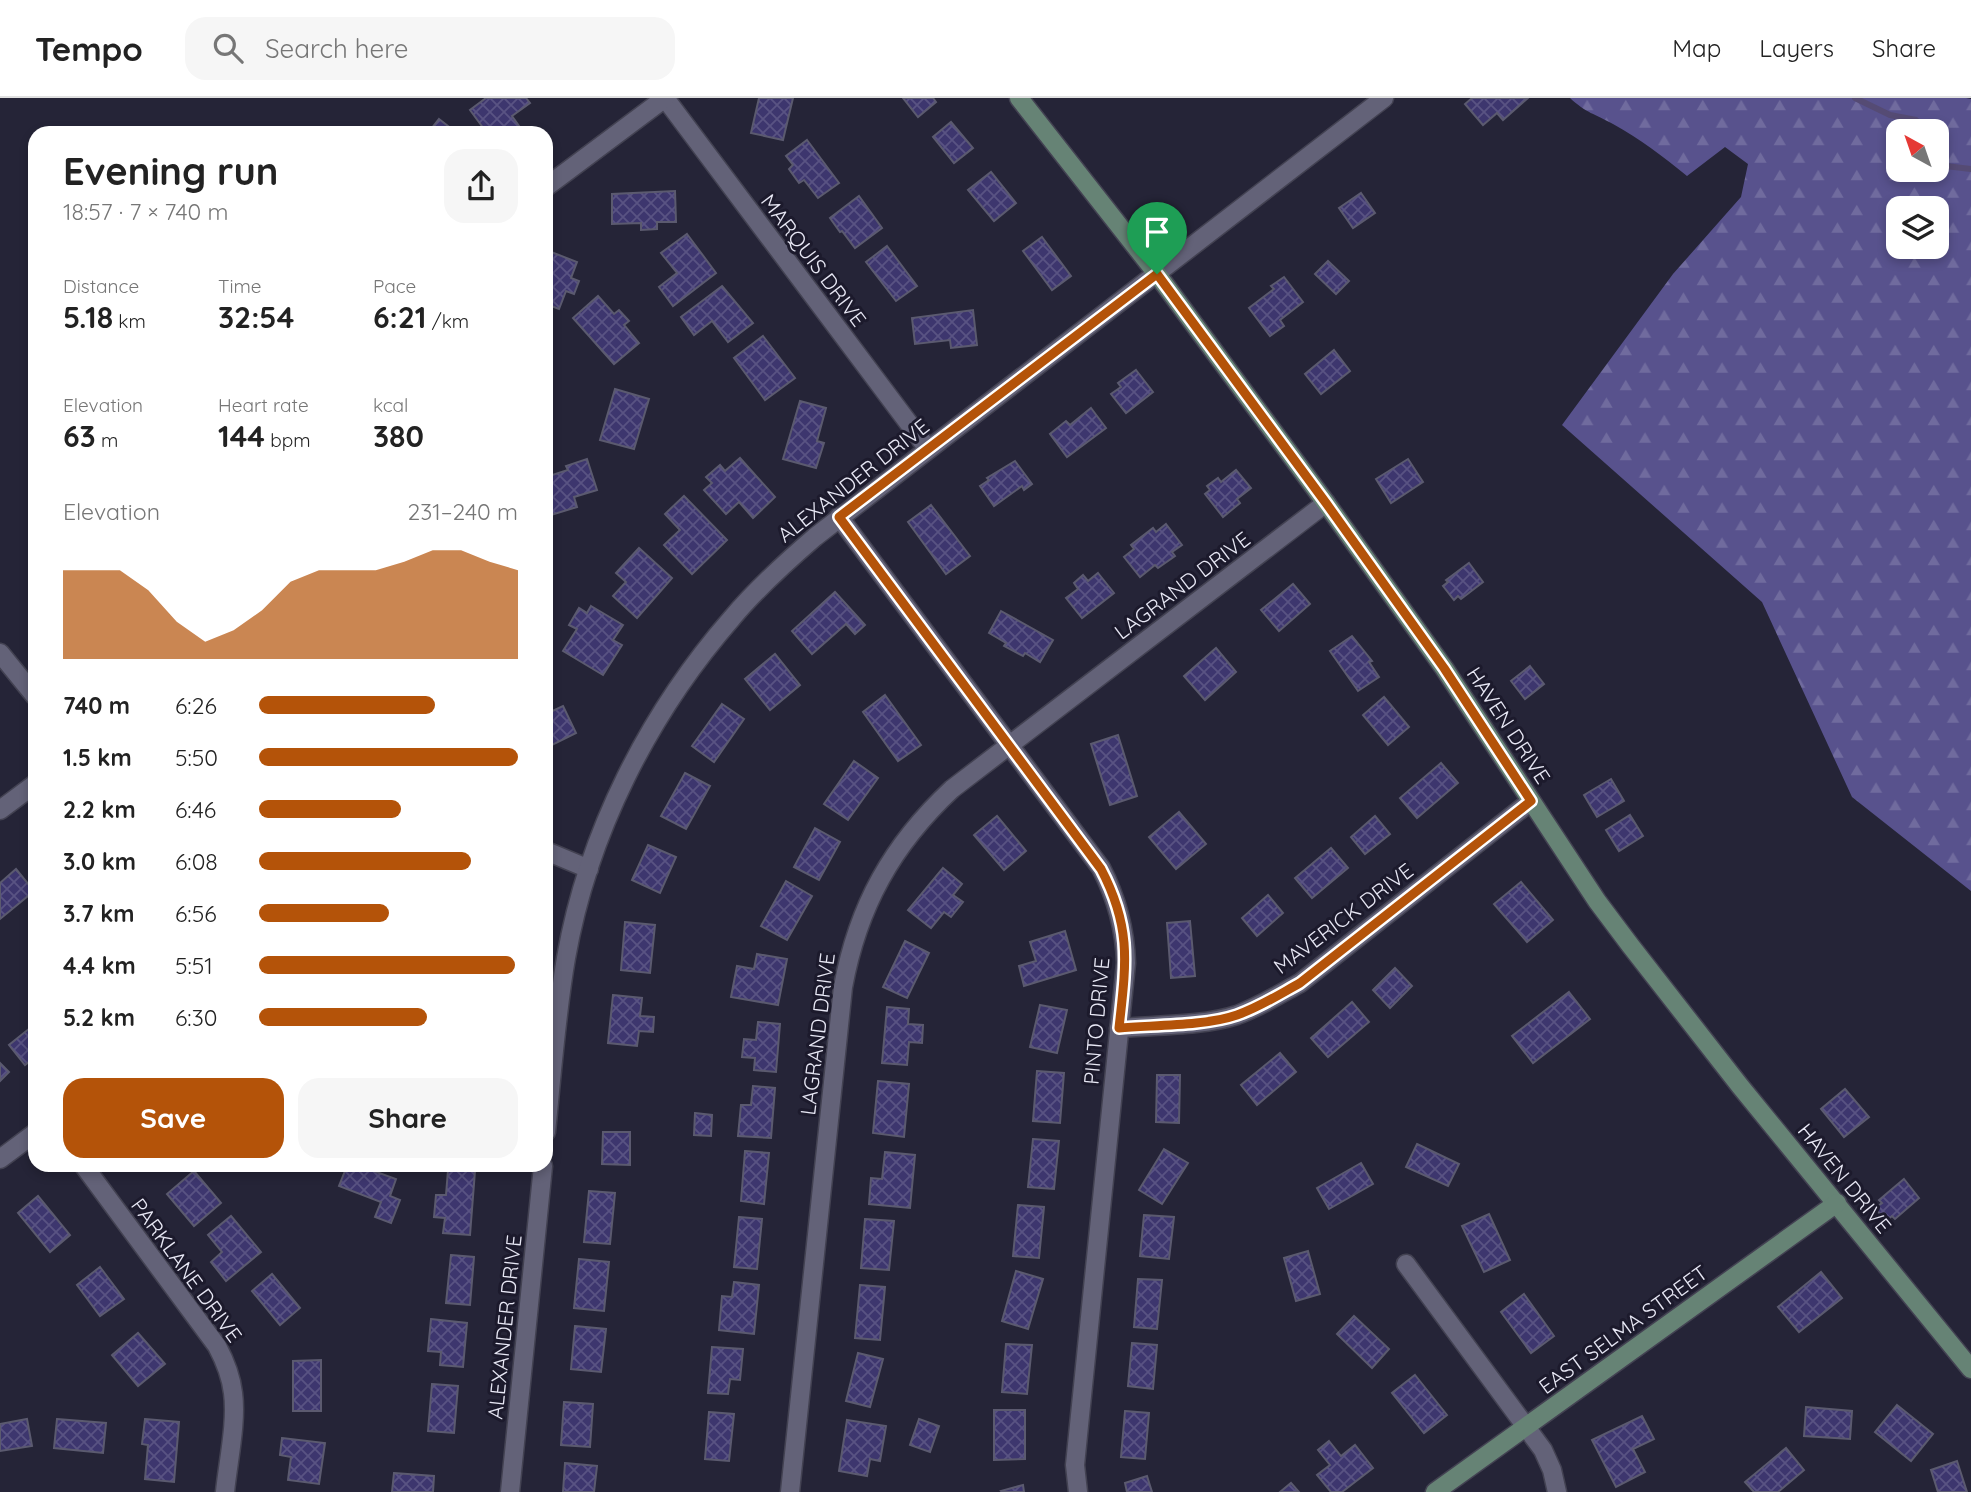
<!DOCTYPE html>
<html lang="en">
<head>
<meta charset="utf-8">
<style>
  :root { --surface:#fff; --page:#f6f6f6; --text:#222; --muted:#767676; --line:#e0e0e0; --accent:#b45309 }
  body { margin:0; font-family:Quicksand,sans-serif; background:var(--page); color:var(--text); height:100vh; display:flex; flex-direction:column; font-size:26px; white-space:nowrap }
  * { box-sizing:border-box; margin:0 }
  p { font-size:23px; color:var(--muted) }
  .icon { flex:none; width:38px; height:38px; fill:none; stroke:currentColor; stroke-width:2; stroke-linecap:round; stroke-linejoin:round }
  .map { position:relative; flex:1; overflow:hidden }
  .drawer { position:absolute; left:28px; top:28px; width:525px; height:1046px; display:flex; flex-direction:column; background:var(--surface); border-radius:21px; box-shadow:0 4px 10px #0003 }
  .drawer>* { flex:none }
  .needle { width:46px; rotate:320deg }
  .tools { position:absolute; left:1886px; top:21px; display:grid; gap:14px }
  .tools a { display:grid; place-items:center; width:63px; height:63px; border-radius:14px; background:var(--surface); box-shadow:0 4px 10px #0003; font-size:35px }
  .pin { position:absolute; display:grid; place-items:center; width:60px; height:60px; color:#fff; margin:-72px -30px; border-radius:50% 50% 50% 0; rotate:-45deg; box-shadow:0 0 7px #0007 }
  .pin .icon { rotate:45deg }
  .round { display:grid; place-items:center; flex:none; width:74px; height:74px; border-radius:21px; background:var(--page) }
  .headline { display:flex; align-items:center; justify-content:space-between; height:119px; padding:0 35px }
  h1 { font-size:38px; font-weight:700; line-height:52px }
  .figures { display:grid; grid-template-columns:repeat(3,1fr); gap:10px; height:119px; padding:7px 35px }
  .figures div { display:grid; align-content:center }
  .figures b { font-size:30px; font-weight:700 }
  .figures small { font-size:19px; font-weight:400 }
  .figures p { font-size:19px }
  .chart { height:196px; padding:14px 35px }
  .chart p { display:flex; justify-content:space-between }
  .chart svg { width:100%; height:126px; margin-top:7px; fill:var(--accent); opacity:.7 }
  .primary-button { display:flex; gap:14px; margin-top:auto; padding:14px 35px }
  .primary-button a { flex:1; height:80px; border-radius:21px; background:var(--accent); color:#fff; font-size:28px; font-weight:700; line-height:80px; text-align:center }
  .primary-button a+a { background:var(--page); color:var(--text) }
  ul { padding:0 35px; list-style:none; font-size:23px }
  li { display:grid; grid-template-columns:112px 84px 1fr; align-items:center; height:52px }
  li i { height:18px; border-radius:9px; background:var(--accent) }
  header { display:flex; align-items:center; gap:42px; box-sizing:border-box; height:98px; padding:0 35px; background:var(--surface); border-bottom:2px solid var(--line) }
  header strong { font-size:33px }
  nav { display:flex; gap:38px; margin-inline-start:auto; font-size:24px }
  .search { width:490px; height:63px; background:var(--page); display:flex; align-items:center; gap:18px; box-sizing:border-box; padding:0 24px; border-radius:21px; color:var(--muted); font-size:26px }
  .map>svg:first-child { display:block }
  .forest { fill:url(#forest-firs); fill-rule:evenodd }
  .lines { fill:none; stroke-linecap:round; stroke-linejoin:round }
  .stream { stroke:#554b74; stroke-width:6 }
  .building { fill:url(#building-cross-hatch); stroke:#5b5a6f; stroke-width:2 }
  .street-casing { stroke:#434252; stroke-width:21 }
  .secondary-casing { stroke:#434252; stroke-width:21 }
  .street { stroke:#636278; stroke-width:18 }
  .secondary { stroke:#668375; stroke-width:18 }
  .route-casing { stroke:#fff; stroke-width:14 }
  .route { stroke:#b45309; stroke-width:9 }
  .labels { text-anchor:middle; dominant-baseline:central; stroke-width:6; stroke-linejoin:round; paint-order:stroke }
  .street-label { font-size:21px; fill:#e8e8f5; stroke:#1c1a2c }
</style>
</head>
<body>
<header>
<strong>Tempo</strong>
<div class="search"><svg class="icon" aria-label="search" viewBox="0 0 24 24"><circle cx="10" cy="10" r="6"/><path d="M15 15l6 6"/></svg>Search here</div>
<nav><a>Map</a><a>Layers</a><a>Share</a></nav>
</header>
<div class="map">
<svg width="1971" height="1394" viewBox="0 0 1971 1394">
  <defs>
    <pattern id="forest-firs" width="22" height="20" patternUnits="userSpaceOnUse" patternTransform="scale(1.75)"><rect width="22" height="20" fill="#58528d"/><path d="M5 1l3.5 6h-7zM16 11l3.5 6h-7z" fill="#706b9e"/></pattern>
    <pattern id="building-cross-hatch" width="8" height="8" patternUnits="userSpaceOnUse" patternTransform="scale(1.75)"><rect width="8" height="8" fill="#3d366e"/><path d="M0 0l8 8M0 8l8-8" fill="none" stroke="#595383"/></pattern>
  </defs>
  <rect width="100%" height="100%" fill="#252437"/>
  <!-- forest -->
  <path class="forest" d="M1570,0H1966L1971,1V793L1852,699L1762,504L1562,327L1673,176L1741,99L1748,66L1725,49L1687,78C1664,59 1640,41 1613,26C1595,16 1586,15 1570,0ZM1899,33H1937V72H1899ZM1899,110H1937V149H1899Z"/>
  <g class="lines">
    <!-- stream -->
    <g class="stream">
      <polyline points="1855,0 1890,17 1916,22 1924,33"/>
      <polyline points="1937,67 1971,71"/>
    </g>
  </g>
  <!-- building -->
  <g class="building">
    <polygon points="486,0 526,0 530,5 512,18 524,35 487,35 470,12"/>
    <polygon points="759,0 793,0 783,42 751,35"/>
    <polygon points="903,0 933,0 936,4 918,19"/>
    <polygon points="1472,0 1528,0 1503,22 1497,15 1483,27 1465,6"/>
    <polygon points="439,21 457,35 428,35"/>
    <polygon points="951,24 973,50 954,65 933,39"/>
    <polygon points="807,42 839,85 818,100 804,82 799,85 789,71 793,67 786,58"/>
    <polygon points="991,74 1016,105 994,123 968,92"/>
    <polygon points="675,93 676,124 657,124 657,131 641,132 641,125 612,126 612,96"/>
    <polygon points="1361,95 1375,115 1353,130 1339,110"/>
    <polygon points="859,98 882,130 855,150 842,133 840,134 830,120"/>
    <polygon points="687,136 716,175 673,208 659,189 677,175 661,155"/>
    <polygon points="1042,139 1071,178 1052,192 1023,153"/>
    <polygon points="887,148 917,188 896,203 866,164"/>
    <polygon points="546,152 577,164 571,180 579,183 574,196 566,193 559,211 546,206"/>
    <polygon points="1328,163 1349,183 1336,196 1315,176"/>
    <polygon points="1284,179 1303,204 1280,222 1284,228 1270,238 1249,210 1274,191 1271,188"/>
    <polygon points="722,188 753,225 728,244 712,223 694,237 681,219"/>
    <polygon points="598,198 614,216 619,212 629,223 624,227 639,245 614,266 573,220"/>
    <polygon points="973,212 977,247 951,250 950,242 915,246 912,220"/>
    <polygon points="763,238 795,280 765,302 734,260"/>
    <polygon points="1334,252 1350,273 1321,296 1305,276"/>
    <polygon points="1136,272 1153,294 1126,315 1111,296 1121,289 1118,285"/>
    <polygon points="615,291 649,301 634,351 600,342"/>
    <polygon points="800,303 826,310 817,343 824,345 816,370 783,361"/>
    <polygon points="1091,310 1106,330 1067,359 1050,336 1066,323 1070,327"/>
    <polygon points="740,360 775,399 753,420 739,404 726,416 704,392 712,385 706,379 720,367 725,373"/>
    <polygon points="587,361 597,392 574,399 577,409 551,417 548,407 546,408 546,379 568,372 566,368"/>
    <polygon points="1408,361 1423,384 1391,405 1376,381"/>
    <polygon points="1015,363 1032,386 1024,392 1022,388 994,408 980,388 989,382 987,380"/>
    <polygon points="1236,372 1251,390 1237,401 1240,405 1223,419 1205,396 1210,392 1207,388 1218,380 1221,384"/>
    <polygon points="684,398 727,442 692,476 664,447 680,432 665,416"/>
    <polygon points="931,407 970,458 946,476 908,424"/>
    <polygon points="1166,426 1182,447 1172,454 1175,458 1158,470 1155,467 1140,479 1124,459 1134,451 1131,447 1153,430 1156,434"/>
    <polygon points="639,450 672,480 637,520 613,498 626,484 616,475"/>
    <polygon points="1469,465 1483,484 1461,501 1458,498 1454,502 1443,488 1448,484 1446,482"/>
    <polygon points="1098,475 1114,495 1082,520 1066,500 1078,491 1074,485 1083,477 1088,483"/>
    <polygon points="1293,486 1310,506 1279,533 1261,512"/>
    <polygon points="835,494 865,527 855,536 846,526 812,556 792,533"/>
    <polygon points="591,508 623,527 613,542 622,547 603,577 563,553 577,531 569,527 579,510 587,515"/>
    <polygon points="1001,513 1053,542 1040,564 1025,555 1023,558 1004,548 1006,545 989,535"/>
    <polygon points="1352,538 1372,563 1369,564 1379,579 1358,593 1330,553"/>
    <polygon points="1216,550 1236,574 1205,602 1184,578"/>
    <polygon points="775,556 800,587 770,612 745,581"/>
    <polygon points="1530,568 1544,586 1525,601 1511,583"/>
    <polygon points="885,597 921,647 898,663 863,614"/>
    <polygon points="1384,599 1409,629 1388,647 1363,617"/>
    <polygon points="722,606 744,621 714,664 692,648"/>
    <polygon points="563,608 576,635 546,650 546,616"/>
    <polygon points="1118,637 1137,698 1110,707 1091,646"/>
    <polygon points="854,663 878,680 848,722 824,706"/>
    <polygon points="1441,665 1458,685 1417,720 1400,700"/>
    <polygon points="685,675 710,688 686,731 661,718"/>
    <polygon points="1611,681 1624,703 1597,719 1584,697"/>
    <polygon points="1179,714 1206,746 1176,771 1149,739"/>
    <polygon points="1630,717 1643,738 1619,753 1606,732"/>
    <polygon points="997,718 1026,753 1004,772 974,737"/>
    <polygon points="1375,718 1390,736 1365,756 1351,739"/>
    <polygon points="815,730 840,744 819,782 794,769"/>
    <polygon points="648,747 676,759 660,795 632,782"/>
    <polygon points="1331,750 1348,770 1312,800 1295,780"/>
    <polygon points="943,770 962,786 953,797 963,804 951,819 944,814 931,830 908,812"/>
    <polygon points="16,771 34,793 0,821 0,785"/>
    <polygon points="786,783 812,798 787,842 761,828"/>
    <polygon points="1521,784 1553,822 1527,844 1494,806"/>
    <polygon points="1268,797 1283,815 1257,838 1242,820"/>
    <polygon points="1190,823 1195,878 1171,880 1167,825"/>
    <polygon points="625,824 655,827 650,875 621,872"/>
    <polygon points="1065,833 1076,872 1024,888 1019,868 1036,863 1030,844"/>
    <polygon points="905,843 929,855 907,900 883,889"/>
    <polygon points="757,856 787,861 778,907 731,899 737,868 754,871"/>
    <polygon points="1395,870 1412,888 1390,910 1373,892"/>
    <polygon points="1569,894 1590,921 1533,965 1512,938"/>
    <polygon points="613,897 642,900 640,918 654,919 653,934 639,933 637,948 608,945"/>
    <polygon points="1352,904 1369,924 1328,959 1311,940"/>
    <polygon points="1040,907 1067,912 1057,955 1030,949"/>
    <polygon points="887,909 909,911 908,926 923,927 922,945 909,944 907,967 882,965"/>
    <polygon points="758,924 780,926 776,974 754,972 755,960 742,959 744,941 756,942"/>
    <polygon points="35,926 35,959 25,967 9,947"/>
    <polygon points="1280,955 1296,974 1257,1007 1241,987"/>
    <polygon points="0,965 9,974 0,983"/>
    <polygon points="1037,973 1064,975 1060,1025 1033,1023"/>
    <polygon points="1157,977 1180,977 1179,1025 1156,1024"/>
    <polygon points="878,983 909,986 904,1039 873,1035"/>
    <polygon points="753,988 775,990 771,1040 738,1038 741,1007 751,1007"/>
    <polygon points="1845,991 1869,1019 1844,1039 1821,1011"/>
    <polygon points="695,1015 712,1017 711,1038 694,1037"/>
    <polygon points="603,1034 630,1034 630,1067 602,1066"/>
    <polygon points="1033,1041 1059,1043 1054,1091 1028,1089"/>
    <polygon points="1417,1046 1459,1066 1448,1088 1406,1069"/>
    <polygon points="1164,1051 1188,1065 1162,1106 1139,1092"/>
    <polygon points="745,1053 769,1055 764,1106 741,1103"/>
    <polygon points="885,1054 915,1057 910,1110 869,1106 871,1080 882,1081"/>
    <polygon points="1361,1065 1373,1086 1329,1111 1317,1090"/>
    <polygon points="347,1068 360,1068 396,1081 390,1098 400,1102 391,1125 375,1119 381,1104 339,1088"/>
    <polygon points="448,1072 475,1073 470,1137 443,1135 445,1120 434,1119 436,1097 446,1097"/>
    <polygon points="194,1073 221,1105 194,1128 167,1096"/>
    <polygon points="1904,1081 1919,1100 1895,1121 1892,1118 1886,1123 1875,1110 1882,1105 1879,1102"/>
    <polygon points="589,1093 615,1095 610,1146 584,1144"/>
    <polygon points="38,1098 70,1137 50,1154 18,1115"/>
    <polygon points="1018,1107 1044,1109 1039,1160 1013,1158"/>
    <polygon points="1489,1116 1510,1162 1484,1174 1462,1128"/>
    <polygon points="1144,1117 1174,1119 1169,1161 1140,1158"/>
    <polygon points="231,1118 261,1154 226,1183 211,1164 222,1154 208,1137"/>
    <polygon points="739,1119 762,1121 757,1171 734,1169"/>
    <polygon points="865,1121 894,1123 889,1172 861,1170"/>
    <polygon points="1308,1153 1320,1196 1296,1203 1284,1160"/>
    <polygon points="451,1157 474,1159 470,1207 446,1205"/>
    <polygon points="579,1161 609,1164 604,1213 574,1210"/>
    <polygon points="100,1169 124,1201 100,1218 77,1187"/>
    <polygon points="1016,1173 1043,1181 1028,1231 1002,1223"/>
    <polygon points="1821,1174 1842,1200 1799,1234 1778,1209"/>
    <polygon points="272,1176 300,1210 280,1227 252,1193"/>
    <polygon points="1138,1181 1162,1182 1157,1231 1134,1229"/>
    <polygon points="734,1184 759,1187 754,1236 719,1232 722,1198 732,1199"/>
    <polygon points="860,1187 885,1189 880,1242 855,1240"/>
    <polygon points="1524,1196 1554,1238 1531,1255 1501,1214"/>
    <polygon points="1354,1218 1389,1251 1372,1270 1337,1236"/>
    <polygon points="431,1221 467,1225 463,1269 440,1267 441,1254 428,1253"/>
    <polygon points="575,1228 606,1231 601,1274 571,1271"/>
    <polygon points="138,1235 165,1266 138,1288 112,1257"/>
    <polygon points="1132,1245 1157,1247 1153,1291 1128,1288"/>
    <polygon points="1006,1246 1032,1247 1027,1296 1002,1294"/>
    <polygon points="712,1249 743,1251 740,1282 730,1281 728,1296 708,1295"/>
    <polygon points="858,1255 883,1261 870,1309 846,1303"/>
    <polygon points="321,1262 321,1313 293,1313 293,1263"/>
    <polygon points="1415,1277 1447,1317 1424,1335 1392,1295"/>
    <polygon points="432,1286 458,1288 454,1335 428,1333"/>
    <polygon points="564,1304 593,1306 590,1349 561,1347"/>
    <polygon points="1897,1307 1933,1336 1911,1363 1875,1334"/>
    <polygon points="1806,1309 1852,1313 1850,1341 1804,1338"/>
    <polygon points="994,1312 1025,1312 1025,1361 994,1362"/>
    <polygon points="1125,1313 1149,1315 1145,1361 1121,1359"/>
    <polygon points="709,1314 734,1316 729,1363 705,1361"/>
    <polygon points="1642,1318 1654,1341 1633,1351 1645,1374 1616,1389 1592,1342"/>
    <polygon points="27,1321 32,1348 0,1353 0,1326"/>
    <polygon points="57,1321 106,1325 103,1355 54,1350"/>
    <polygon points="145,1321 179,1324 174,1384 145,1381 148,1347 142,1346"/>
    <polygon points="919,1321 939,1328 930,1354 910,1347"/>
    <polygon points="847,1322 886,1328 880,1363 870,1361 867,1378 839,1373"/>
    <polygon points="282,1340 325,1345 319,1386 288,1382 291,1359 280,1357"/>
    <polygon points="1329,1343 1341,1358 1355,1347 1373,1370 1342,1394 1331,1394 1317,1377 1330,1367 1318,1352"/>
    <polygon points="1786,1350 1804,1372 1778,1394 1754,1394 1745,1384"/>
    <polygon points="1957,1363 1967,1394 1938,1394 1931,1372"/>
    <polygon points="565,1365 597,1368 594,1394 563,1394"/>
    <polygon points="394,1375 434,1378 433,1394 392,1394"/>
    <polygon points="1147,1378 1152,1394 1127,1394 1125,1385"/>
    <polygon points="1291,1385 1299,1394 1280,1394"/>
    <polygon points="1023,1387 1024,1394 1002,1394 1001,1393"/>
  </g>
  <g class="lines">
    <!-- street casing -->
    <g class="street-casing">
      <g id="street">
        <polyline points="665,0 928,351"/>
        <polyline points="546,89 665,0"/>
        <path d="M839,419L1101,770C1117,801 1125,831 1126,865L1077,1347L1075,1367L1078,1394"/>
        <polyline points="0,555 35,598"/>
        <polyline points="0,712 35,686"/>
        <polyline points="546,753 589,771"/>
        <path d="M1119,930C1155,927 1204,928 1237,917C1259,909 1280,896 1300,885L1531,703"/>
        <path d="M546,1034C552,976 556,917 566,860C588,735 649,615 732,520C757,490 786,464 815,439L1384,0"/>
        <polyline points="0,1061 35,1035"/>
        <path d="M84,1068L217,1248C225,1263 231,1278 233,1295C237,1324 228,1364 225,1394"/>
        <polyline points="1406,1166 1543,1352 1552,1372 1557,1394"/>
        <polyline points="510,1394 543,1068"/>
        <path d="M790,1394L843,889C858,808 892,747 952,691L1326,405"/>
      </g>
    </g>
    <!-- secondary casing -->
    <g class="secondary-casing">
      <g id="secondary">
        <polyline points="1019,0 1157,176 1326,405 1444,570 1597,803 1630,847 1740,988 1971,1271"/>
        <polyline points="1435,1394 1837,1105"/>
      </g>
    </g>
    <!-- street -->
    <use href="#street" class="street"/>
    <!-- secondary -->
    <use href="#secondary" class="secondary"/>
  </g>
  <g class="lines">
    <!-- route casing -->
    <g class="route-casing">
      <path id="route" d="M1157,176L1326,405L1444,570L1531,703L1300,885C1280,896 1260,909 1237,917C1205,928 1154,927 1119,930C1126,866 1132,830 1101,771L839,419Z"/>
    </g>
    <!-- route -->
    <use href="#route" class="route"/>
  </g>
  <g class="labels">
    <!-- street labels -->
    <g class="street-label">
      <text transform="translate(814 162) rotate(53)">MARQUIS DRIVE</text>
      <text transform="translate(853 382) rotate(-38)">ALEXANDER DRIVE</text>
      <text transform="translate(1182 487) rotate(-37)">LAGRAND DRIVE</text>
      <text transform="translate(1509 627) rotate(57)">HAVEN DRIVE</text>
      <text transform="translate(1343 820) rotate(-37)">MAVERICK DRIVE</text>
      <text transform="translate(1096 923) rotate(-85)">PINTO DRIVE</text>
      <text transform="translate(817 936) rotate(-83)">LAGRAND DRIVE</text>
      <text transform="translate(1845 1080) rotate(51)">HAVEN DRIVE</text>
      <text transform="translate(187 1172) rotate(54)">PARKLANE DRIVE</text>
      <text transform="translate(504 1229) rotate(-84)">ALEXANDER DRIVE</text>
      <text transform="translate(1623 1231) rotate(-36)">EAST SELMA STREET</text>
    </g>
  </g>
</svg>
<div class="tools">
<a><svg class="needle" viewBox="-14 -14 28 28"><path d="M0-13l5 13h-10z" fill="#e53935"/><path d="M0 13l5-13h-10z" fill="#767676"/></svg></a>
<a><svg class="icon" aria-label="layers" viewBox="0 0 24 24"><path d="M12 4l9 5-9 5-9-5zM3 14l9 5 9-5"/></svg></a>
</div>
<div class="pin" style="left:1157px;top:176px;background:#1e9e55"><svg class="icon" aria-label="arrive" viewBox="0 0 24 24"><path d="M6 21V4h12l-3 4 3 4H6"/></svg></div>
<section class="drawer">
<div class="headline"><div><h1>Evening run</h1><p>18:57 · 7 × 740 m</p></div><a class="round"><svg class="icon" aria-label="share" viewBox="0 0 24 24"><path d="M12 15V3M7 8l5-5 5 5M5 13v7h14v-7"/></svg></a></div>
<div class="figures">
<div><p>Distance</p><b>5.18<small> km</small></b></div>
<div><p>Time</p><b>32:54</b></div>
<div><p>Pace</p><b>6:21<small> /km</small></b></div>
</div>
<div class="figures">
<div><p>Elevation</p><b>63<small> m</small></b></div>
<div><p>Heart rate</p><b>144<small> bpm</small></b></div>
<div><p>kcal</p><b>380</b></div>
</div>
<div class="chart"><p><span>Elevation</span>231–240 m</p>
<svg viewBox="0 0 160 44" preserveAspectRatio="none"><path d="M0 44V13L10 13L20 13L30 20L40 31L50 38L60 34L70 27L80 17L90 13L100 13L110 13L120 10L130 6L140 6L150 10L160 13V44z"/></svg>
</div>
<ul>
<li><b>740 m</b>6:26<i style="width:68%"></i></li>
<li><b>1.5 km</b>5:50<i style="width:100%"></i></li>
<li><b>2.2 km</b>6:46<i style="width:55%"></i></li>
<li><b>3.0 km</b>6:08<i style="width:82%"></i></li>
<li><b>3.7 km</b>6:56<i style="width:50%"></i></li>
<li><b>4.4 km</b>5:51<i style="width:99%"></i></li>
<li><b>5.2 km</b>6:30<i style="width:65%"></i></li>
</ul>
<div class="primary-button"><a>Save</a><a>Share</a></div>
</section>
</div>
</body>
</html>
